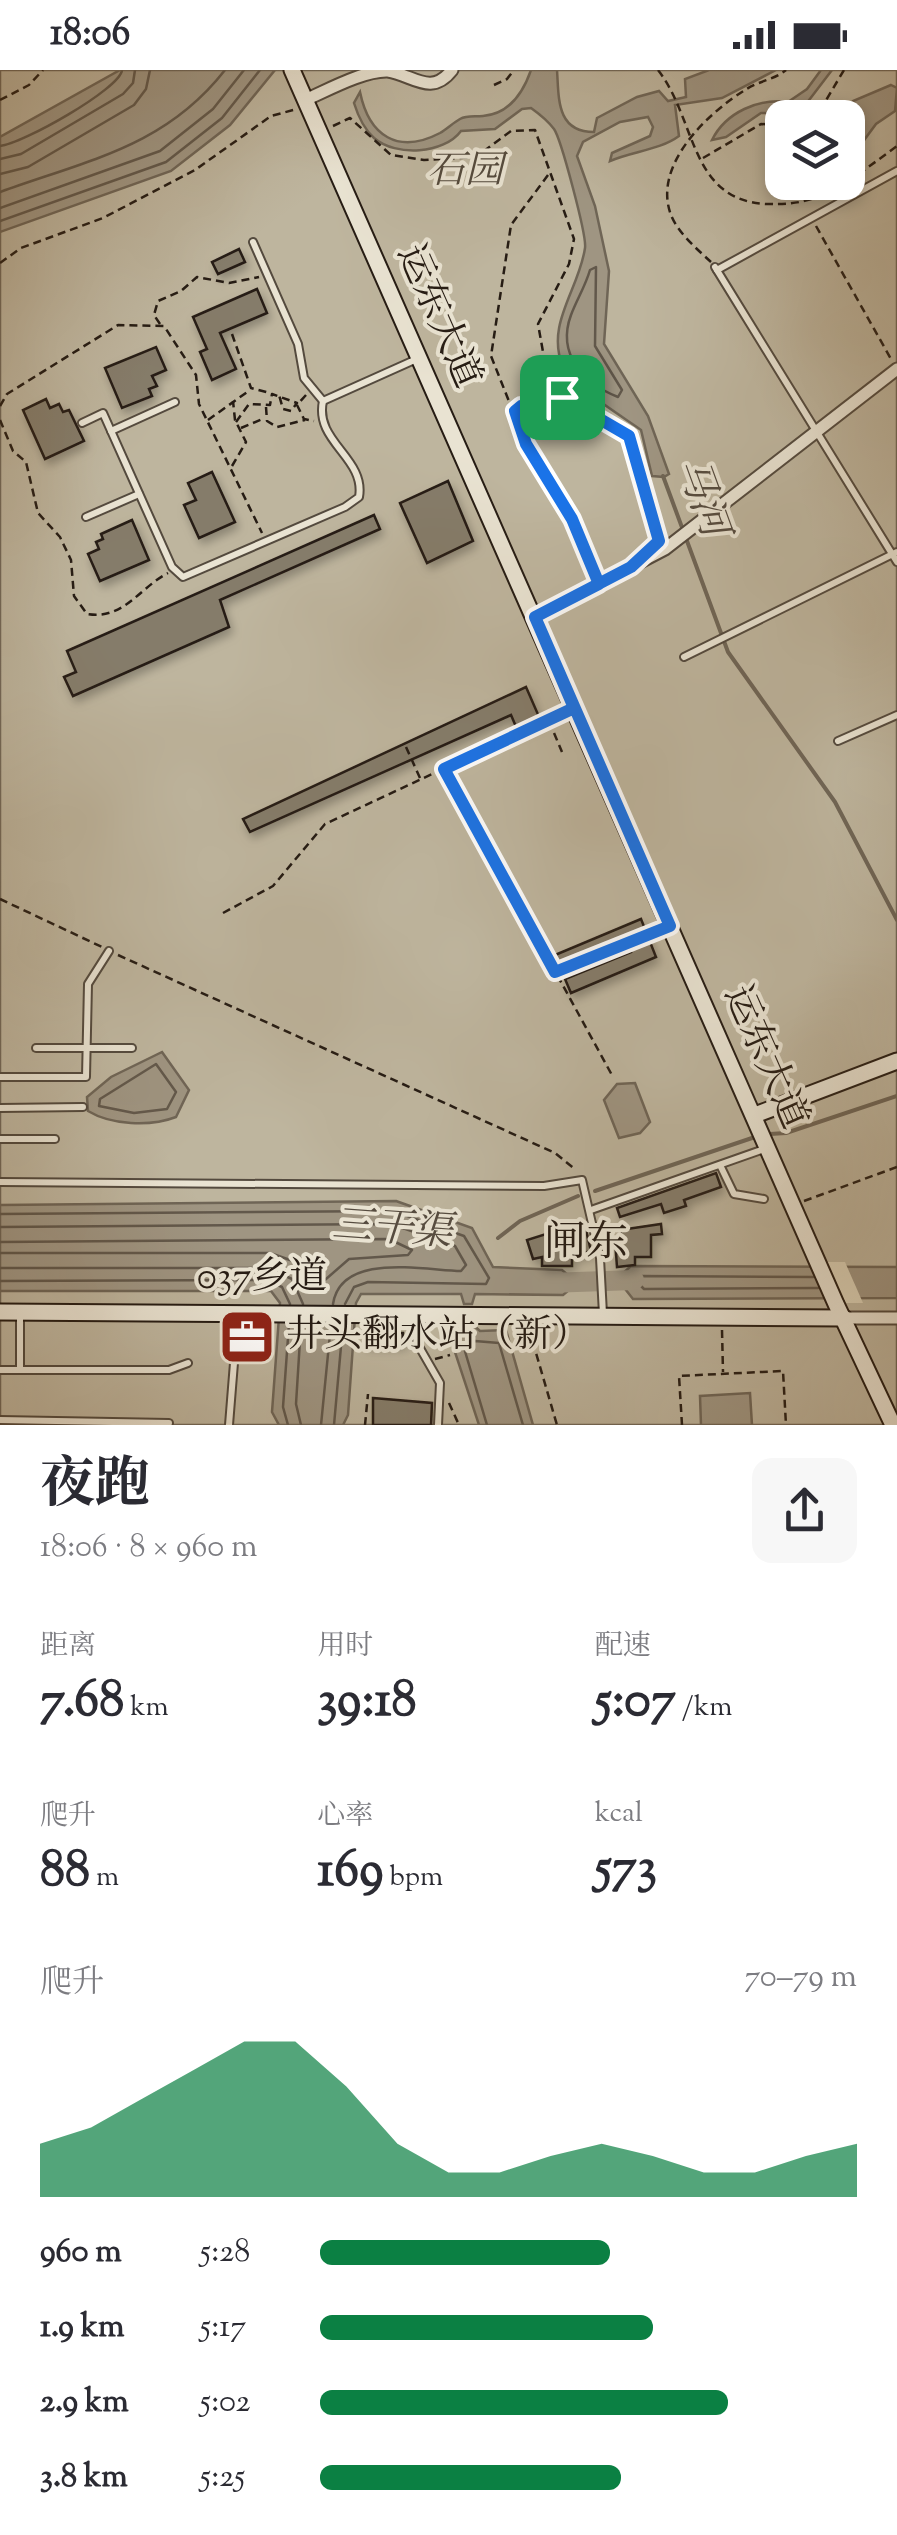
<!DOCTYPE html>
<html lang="zh">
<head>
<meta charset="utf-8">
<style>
  :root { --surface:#fff; --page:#f7f7f7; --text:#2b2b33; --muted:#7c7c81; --accent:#0b8043 }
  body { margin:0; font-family:"Sorts Mill Goudy","Noto Serif SC",serif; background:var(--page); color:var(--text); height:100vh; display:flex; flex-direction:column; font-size:38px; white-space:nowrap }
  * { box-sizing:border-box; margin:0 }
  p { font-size:32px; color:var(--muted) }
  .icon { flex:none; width:55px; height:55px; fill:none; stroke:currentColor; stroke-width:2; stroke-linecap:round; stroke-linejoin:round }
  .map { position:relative; height:1355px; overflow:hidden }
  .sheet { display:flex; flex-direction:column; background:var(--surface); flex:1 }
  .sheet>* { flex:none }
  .buttons { position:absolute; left:765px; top:30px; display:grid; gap:20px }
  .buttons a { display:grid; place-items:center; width:100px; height:100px; border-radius:20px; background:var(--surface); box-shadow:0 5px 15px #0003; font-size:50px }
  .pin { position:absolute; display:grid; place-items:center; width:85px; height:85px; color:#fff; margin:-42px; border-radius:20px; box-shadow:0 5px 15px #0006 }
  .round { display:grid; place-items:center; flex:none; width:105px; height:105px; border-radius:20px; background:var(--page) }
  .headline { display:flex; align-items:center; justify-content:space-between; height:170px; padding:0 40px }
  h1 { font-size:55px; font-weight:700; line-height:75px }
  .stats { display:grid; grid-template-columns:repeat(3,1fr); gap:15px; height:170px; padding:10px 40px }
  .stats div { display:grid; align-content:center }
  .stats b { font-size:50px; font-weight:700 }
  .stats small { font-size:28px; font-weight:400 }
  .stats p { font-size:28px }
  .chart { height:280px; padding:20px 40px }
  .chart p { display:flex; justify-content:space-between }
  .chart svg { width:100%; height:180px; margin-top:10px; fill:var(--accent); opacity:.7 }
  ul { padding:0 40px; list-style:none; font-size:32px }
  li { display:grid; grid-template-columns:160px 120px 1fr; align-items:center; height:75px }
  li i { height:25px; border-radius:12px; background:var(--accent) }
  .status { display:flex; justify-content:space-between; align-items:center; height:70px; padding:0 50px; background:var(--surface); direction:ltr }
  .status svg { height:28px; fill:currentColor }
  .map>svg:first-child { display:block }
  .green { fill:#beb59e; stroke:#726859; stroke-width:2.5; fill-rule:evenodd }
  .water { fill:#9f9582; stroke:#6f6556; stroke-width:2.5 }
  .pier { fill:#ddd4ba }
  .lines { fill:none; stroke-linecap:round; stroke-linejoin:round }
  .shore { stroke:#62584b; stroke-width:2.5 }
  .stream { stroke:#6f6556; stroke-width:4 }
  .river { stroke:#9f9582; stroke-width:20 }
  .building { fill:#857c6a; stroke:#261c14; stroke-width:2.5; filter:url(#shadow) }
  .lane-casing { stroke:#544a3e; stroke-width:10 }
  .street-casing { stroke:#544a3e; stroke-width:15 }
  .secondary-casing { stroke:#261c14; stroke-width:19 }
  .path { stroke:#261c14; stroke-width:2.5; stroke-dasharray:8 5; stroke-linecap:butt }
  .lane { stroke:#e9e3d2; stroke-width:6 }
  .street { stroke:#e9e3d2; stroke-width:11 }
  .secondary { stroke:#e9e3d2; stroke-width:15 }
  .route-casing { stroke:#fff; stroke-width:20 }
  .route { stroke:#1a73e8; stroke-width:12 }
  .labels { text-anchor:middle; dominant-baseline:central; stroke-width:8; stroke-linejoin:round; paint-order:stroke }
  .park-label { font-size:38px; font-style:italic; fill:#544a3d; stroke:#e9e3d2 }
  .street-label { font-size:38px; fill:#261c14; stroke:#e9e3d2 }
  .poi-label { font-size:38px; fill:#261c14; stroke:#e9e3d2; text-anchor:start }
  .water-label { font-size:40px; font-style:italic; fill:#564c40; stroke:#e9e3d2 }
  .quarter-label { font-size:42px; fill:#261c14; stroke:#e9e3d2 }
</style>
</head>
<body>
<div class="status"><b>18:06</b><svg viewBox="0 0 49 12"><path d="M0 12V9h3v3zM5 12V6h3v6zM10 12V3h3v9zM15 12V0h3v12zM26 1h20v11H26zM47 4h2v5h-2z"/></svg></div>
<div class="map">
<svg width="897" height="1355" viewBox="0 0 897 1355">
  <defs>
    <filter id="shadow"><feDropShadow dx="3" dy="5.5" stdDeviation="5" flood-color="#0004"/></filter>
  </defs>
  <rect width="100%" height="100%" fill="#ddd4ba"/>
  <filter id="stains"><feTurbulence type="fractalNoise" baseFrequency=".002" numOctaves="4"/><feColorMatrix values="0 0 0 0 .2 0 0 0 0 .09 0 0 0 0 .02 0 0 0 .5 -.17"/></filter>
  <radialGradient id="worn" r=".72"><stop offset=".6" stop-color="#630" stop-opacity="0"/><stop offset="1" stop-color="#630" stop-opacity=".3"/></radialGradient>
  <!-- green -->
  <path class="green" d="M0,0H897V1355H0ZM782,48H848V112H782Z"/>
  <!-- water -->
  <g class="water">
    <polygon points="120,0 275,0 230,55 171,101 0,162 0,67"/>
    <path d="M531,0H557C559,28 556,62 594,62L597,48L637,27L659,21L668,31L686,27L685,9L709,0H776L722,28L675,35L679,66C660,80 633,81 610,91L612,83L650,66L653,57L648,47L620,52L583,72L577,86L595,136L609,201L604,274L648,346L669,404L664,407L652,406L641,360C623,347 571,315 563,297C545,254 579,220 585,178C587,166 561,69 554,59C548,51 538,43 531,38L522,39L495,59L461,61C444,84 396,87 374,68C363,58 358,46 354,33L360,22C369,66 398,85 440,63C447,59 453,53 460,49C467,45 475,47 483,46C509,44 523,23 531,0Z"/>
    <path d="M821,0H832L803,38L793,43H761L726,67L712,70C726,42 759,28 788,32L807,19Z"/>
    <polygon points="891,15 897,18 895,41 876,54 862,73 848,64 848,48 840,47 853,31"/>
    <path d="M162,982L189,1020L176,1047C150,1057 111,1055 88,1041L87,1027L111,1007Z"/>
    <polygon points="635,1013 650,1052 640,1063 619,1068 604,1030 617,1014"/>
    <polygon points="396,1131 472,1158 493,1197 562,1200 574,1210 574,1216 563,1225 475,1224 472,1234 464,1234 461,1224 361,1224 356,1233 348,1345 343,1355 279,1355 272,1342 280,1233 271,1221 0,1221 0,1135"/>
    <polygon points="631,1196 897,1197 897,1228 633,1229 622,1215 608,1214 607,1205 622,1204"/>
    <polygon points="471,1253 480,1261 506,1260 533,1355 479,1355 450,1267 470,1263"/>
    <polygon points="750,1323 752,1355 701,1355 700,1326"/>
  </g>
  <!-- pier -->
  <polygon class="pier" points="815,1192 845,1192 863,1233 833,1233"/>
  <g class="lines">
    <!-- shore -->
    <g class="shore">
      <path d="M0,76C22,74 120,19 122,0"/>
      <polyline points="0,89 21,84 123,24 133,13 135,0"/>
      <polyline points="0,104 28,97 134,35 146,19 150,0"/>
      <path d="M0,122C88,90 165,77 225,0"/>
      <polyline points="0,138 160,81 213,39 244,0"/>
      <polyline points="0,151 166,92 222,48 260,0"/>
      <path d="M596,197L595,276L622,320L618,327C585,314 556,285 571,245C577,229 585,217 590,200Z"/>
      <polygon points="156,994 176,1022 167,1039 134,1043 99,1036 100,1029"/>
      <polyline points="0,1144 393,1141 464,1166 489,1208 486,1214 368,1212 354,1217 345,1234"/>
      <path d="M0,1157L391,1154L455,1176L466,1195L461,1201C422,1200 341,1182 333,1234"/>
      <polyline points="0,1172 389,1169 412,1180 408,1185 349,1189 318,1216 293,1191 270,1183 0,1183"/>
      <polyline points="0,1198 268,1198 292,1209 303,1234"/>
      <polyline points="813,1207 641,1206 636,1211 644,1219 818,1218"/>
      <polyline points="0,1211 266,1210 282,1217 290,1234"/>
      <polyline points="288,1355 283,1337 289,1254"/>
      <polyline points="301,1355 296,1334 301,1254"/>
      <polyline points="321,1355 331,1254"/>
      <polyline points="334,1355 343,1254"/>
      <polyline points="487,1355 464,1278 475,1271 499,1273 523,1355"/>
    </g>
    <!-- stream -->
    <g class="stream">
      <polyline points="663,406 728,582 835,732 897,850"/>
      <polyline points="770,1064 786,1063 897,1026"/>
      <polyline points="595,1121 755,1067"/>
      <polyline points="498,1168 520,1151 578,1126"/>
    </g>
    <!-- river -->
    <polyline class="river" points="548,1213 634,1210"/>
  </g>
  <!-- building -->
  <g class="building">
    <polygon points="239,179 245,192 218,204 212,192"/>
    <polygon points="257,219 267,243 220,263 236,299 212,310 200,282 207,279 193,247"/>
    <polygon points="156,277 166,300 152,306 157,316 149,319 152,326 122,338 105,298"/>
    <polygon points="46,329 50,338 59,334 63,342 69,340 84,371 45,389 23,340"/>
    <polygon points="212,402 235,452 199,468 184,435 196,430 188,413"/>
    <polygon points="448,411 473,471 427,493 400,433"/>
    <polygon points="374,445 380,459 220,530 229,557 73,626 64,607 76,602 67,581"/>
    <polygon points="132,450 149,490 100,511 88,484 99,479 96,472 103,469 101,464"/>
    <polygon points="526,617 540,649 517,659 511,645 250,762 243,749"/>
    <polygon points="641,849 656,887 571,923 565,909 631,882 625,868 558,894 555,885"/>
    <polygon points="716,1103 721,1117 684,1130 686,1136 664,1143 661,1134 620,1147 617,1138"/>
    <polygon points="584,1152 591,1181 572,1186 572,1196 542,1196 542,1187 533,1189 527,1170"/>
    <polygon points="661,1154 662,1164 651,1165 651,1187 635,1187 635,1195 617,1197 615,1169 622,1168 620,1160"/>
    <rect x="364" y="1263" width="39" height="10"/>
    <polygon points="373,1328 432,1333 431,1355 373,1355"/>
  </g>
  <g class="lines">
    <!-- lane casing -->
    <g class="lane-casing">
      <g id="lane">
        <polyline points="253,172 298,274 304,308 323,331 419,288"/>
        <polyline points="715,197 897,492"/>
        <polyline points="717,200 897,101"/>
        <path d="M82,353L103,343L172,497L183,507L345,437L359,427C366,388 314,372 323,331"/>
        <polyline points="111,361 175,332"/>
        <polyline points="86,447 139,424"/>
        <polyline points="684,587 897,482"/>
        <polyline points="838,671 897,645"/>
        <polyline points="36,978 132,978"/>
        <polyline points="0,1007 86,1007 88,914 109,881"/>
        <polyline points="0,1038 83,1037"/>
        <polyline points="0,1069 55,1069"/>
        <polyline points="720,1095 734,1124 764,1129"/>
        <polyline points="0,1112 544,1116 582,1110 600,1188 603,1244"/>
        <polyline points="591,1140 764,1079"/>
        <polyline points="414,1244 417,1273 440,1313 438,1355"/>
        <polyline points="20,1246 20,1299"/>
        <polyline points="0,1300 169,1300 188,1293"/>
        <polyline points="0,1350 169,1353"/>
        <polyline points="229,1355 238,1243"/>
      </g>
    </g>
    <!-- street casing -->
    <g class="street-casing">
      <g id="street">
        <path d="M305,30C328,20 364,0 388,1C413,5 431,27 452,0"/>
        <polyline points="535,547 665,479 897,299"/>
        <polyline points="844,1248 897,1248"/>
      </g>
    </g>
    <!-- secondary casing -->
    <g class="secondary-casing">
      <g id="secondary">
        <polyline points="292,0 836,1234 893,1355"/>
        <polyline points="755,1045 897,991"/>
        <polyline points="0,1242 844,1248"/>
      </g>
    </g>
    <!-- path -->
    <g class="path">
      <path d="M658,0C697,50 689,130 766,134C798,135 819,130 846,112"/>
      <polyline points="494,15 507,9 514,0"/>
      <polyline points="0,30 29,15 43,0"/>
      <polyline points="809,48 822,37 844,0"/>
      <polyline points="333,56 350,48 391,85 424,90 476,87 511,61 535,60 574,169 569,194 538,254 547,304 557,323 575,338 629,366 659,470"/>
      <polyline points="703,88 761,54 782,55"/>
      <polyline points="548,105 511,155 491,286 526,374 572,449 595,503"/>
      <polyline points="848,112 897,76"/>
      <polyline points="816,156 891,289"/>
      <path d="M711,192C697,179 678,163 671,145C652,95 708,43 745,20C758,11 774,10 786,0"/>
      <polyline points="0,193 21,178 103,148 195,100 271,46 297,39"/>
      <polyline points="160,254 154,245 158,231 181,221 197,207 229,213 259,207"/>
      <polyline points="232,264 251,318 270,323"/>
      <polyline points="306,325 297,335 304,349 314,351"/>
      <polyline points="0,336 7,324 118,255 164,256 196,305 199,334 262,463"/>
      <polyline points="266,337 267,351 277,357 305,350"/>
      <polyline points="516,340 521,336 548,341 562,327"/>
      <path d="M0,350L13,381L26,392L38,443L60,467L71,490L74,526L87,544C124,550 139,518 168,503"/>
      <polyline points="208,350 250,320"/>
      <polyline points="236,352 249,334 270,335 272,324 297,333 291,341 283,339 279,325"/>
      <polyline points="241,358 265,348"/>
      <polyline points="232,396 246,372 235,350 233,331"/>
      <polyline points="549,651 562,682"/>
      <polyline points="406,677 420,708"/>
      <polyline points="445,700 613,1007"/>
      <polyline points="0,829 102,877"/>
      <polyline points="223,843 273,816 325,754 563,643"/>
      <polyline points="118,885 555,1083 576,1100"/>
      <polyline points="557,902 656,862"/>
      <polyline points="804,1131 897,1097"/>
      <polyline points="529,1259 557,1355"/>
      <polyline points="722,1260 723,1302"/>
      <polyline points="435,1289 450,1285"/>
      <polyline points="449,1333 459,1355"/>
      <polyline points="365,1355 368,1324"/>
      <polyline points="682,1355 679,1306 783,1301 786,1355"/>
    </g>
    <!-- lane -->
    <use href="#lane" class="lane"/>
    <!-- street -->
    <use href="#street" class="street"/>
    <!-- secondary -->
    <use href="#secondary" class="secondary"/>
  </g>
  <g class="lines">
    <!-- route casing -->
    <g class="route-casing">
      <polyline id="route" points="562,327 548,341 521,336 515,341 526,374 572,449 599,514 535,547 574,638 444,699 555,902 670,856 535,547 631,497 659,471 629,366 562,327"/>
    </g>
    <!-- route -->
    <use href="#route" class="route"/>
  </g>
  <!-- icons -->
  <defs>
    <g id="office-square" transform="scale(2.875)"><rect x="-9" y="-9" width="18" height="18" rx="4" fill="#8f2418" stroke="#e9e3d2"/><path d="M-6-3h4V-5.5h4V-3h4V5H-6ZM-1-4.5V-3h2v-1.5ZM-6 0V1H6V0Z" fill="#fff"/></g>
  </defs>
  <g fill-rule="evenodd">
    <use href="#office-square" x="247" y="1267"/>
  </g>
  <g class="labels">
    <!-- park labels -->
    <g class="park-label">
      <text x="465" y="103">石园</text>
    </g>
    <!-- street labels -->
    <g class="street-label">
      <text transform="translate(437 247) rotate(66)">运东大道</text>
      <text transform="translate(764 988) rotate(66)">运东大道</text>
      <text x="262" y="1209">037乡道</text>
    </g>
    <!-- poi labels -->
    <g class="poi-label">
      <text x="286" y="1267">井头翻水站（新）</text>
    </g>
    <!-- water labels -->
    <g class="water-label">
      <text transform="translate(700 428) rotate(70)">马河</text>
      <text transform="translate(392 1161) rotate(4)">三干渠</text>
    </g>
    <!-- quarter labels -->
    <g class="quarter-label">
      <text x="586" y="1175">闸东</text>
    </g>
  </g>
  <rect width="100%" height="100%" filter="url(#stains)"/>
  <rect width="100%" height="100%" fill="url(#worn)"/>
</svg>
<div class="buttons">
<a><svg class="icon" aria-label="layers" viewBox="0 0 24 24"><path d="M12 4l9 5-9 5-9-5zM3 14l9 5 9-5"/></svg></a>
</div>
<div class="pin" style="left:562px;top:327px;background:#1e9e55"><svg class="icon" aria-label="arrive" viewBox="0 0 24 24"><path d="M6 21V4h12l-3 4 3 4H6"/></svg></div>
</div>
<section class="sheet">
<div class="headline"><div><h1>夜跑</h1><p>18:06 · 8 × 960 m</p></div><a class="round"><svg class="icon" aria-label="share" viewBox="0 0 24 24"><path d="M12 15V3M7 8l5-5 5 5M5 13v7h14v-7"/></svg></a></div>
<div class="stats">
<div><p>距离</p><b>7.68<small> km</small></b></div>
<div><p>用时</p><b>39:18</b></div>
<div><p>配速</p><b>5:07<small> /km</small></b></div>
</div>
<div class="stats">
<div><p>爬升</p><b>88<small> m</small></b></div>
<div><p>心率</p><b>169<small> bpm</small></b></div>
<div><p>kcal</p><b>573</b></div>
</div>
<div class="chart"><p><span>爬升</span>70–79 m</p>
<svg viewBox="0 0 160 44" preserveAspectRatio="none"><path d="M0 44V31L10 27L20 20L30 13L40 6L50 6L60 17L70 31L80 38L90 38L100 34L110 31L120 34L130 38L140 38L150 34L160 31V44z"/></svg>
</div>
<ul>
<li><b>960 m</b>5:28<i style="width:54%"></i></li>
<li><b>1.9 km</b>5:17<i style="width:62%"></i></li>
<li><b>2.9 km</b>5:02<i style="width:76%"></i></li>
<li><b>3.8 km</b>5:25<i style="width:56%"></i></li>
</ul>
</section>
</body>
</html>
